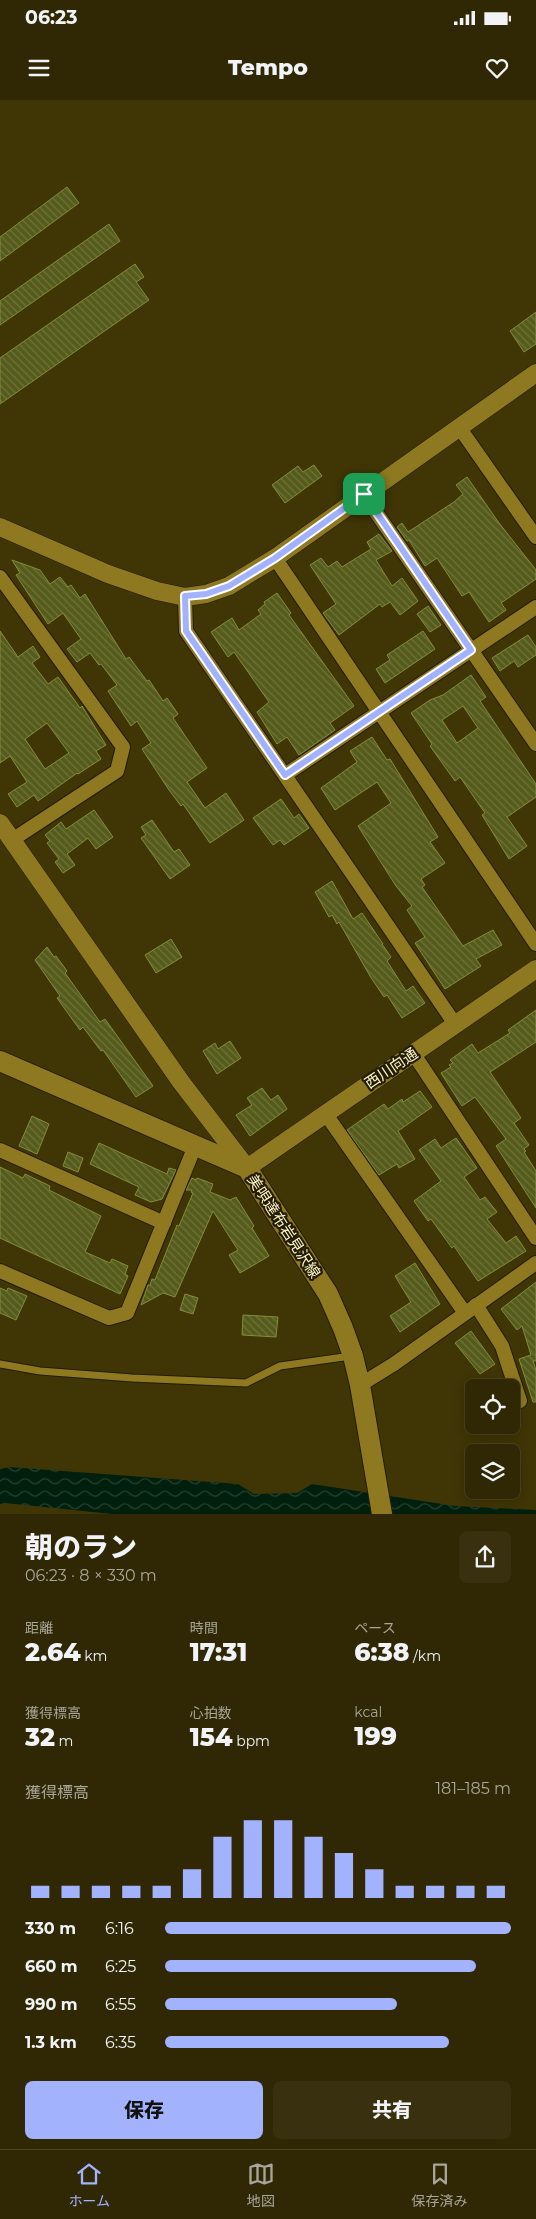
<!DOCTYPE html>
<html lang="ja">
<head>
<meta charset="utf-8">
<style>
  :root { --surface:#302804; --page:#38300e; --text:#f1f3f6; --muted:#a8a69a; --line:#4b4426; --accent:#a3b2fd }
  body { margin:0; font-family:Montserrat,"Noto Sans JP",sans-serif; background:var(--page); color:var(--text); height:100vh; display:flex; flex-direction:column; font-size:19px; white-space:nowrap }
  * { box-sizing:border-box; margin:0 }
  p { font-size:16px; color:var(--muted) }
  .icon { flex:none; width:28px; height:28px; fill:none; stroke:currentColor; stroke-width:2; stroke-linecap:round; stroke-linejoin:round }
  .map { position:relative; height:1414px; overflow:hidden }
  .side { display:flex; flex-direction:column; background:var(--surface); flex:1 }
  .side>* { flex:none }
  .tools { position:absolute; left:465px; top:1279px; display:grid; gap:10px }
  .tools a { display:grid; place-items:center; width:55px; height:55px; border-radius:8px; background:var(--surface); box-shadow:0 2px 12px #0003,0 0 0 1px var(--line); font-size:25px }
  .pin { position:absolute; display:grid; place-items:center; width:42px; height:42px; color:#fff; margin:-21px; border-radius:10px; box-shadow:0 2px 8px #0006 }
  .round { display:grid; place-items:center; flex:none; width:52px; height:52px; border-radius:8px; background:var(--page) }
  .head { display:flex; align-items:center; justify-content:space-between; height:85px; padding:0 25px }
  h1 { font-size:28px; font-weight:800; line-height:38px }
  .stats { display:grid; grid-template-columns:repeat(3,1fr); gap:8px; height:85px; padding:5px 25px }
  .stats div { display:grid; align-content:center }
  .stats b { font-size:25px; font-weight:800 }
  .stats small { font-size:14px; font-weight:400 }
  .stats p { font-size:14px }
  .chart { height:140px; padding:10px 25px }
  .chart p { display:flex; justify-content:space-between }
  .chart svg { width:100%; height:90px; margin-top:5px; stroke:var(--accent); stroke-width:6 }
  .primary-button { display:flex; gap:10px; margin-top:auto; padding:10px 25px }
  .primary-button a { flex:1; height:58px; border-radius:8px; background:var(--accent); color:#111; font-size:20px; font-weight:800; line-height:58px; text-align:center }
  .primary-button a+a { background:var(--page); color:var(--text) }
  ul { padding:0 25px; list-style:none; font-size:16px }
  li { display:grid; grid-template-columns:80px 60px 1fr; align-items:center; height:38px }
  li i { height:12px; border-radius:6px; background:var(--accent) }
  .status { display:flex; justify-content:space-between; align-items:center; height:35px; padding:0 25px; background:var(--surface); direction:ltr }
  .status svg { height:14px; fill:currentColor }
  header { display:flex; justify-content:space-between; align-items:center; height:65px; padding:0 25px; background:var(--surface); font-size:22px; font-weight:800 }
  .tabs { display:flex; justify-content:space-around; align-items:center; height:70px; border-top:1px solid var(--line); background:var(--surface); font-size:14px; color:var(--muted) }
  .tabs a { display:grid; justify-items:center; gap:2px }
  .tabs .active { color:var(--accent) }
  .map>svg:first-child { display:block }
  .water { fill:url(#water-waves) }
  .building { fill:url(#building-back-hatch); stroke:#838d3b; fill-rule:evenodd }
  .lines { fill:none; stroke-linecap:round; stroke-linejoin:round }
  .service-casing { stroke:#231d03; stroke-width:9 }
  .minor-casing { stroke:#231d03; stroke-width:16 }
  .tertiary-casing { stroke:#231d03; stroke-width:19 }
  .secondary-casing { stroke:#231d03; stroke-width:22 }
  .service { stroke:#8e7920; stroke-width:7 }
  .minor { stroke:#8e7920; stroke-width:14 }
  .tertiary { stroke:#8e7920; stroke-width:18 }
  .secondary { stroke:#8e7920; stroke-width:20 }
  .route-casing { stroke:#fff; stroke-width:10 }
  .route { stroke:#a3b2fd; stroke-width:6 }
  .labels { text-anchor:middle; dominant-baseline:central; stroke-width:4.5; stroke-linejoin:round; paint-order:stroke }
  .street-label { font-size:15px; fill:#fef4cb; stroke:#231d03 }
</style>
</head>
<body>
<div class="status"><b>06:23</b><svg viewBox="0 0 49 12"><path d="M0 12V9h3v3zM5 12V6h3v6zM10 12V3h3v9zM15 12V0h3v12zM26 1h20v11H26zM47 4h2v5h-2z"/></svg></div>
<header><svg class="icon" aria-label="menu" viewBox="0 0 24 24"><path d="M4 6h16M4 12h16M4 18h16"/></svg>Tempo<svg class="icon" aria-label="heart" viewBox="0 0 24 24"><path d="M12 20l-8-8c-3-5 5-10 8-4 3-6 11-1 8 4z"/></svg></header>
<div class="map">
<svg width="536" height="1414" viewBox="0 0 536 1414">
  <defs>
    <pattern id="water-waves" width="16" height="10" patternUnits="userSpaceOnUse" patternTransform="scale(1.25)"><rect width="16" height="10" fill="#00200d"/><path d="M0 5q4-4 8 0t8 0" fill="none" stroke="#26412f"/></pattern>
    <pattern id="building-back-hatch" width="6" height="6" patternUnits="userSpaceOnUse" patternTransform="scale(1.25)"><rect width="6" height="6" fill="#545b1b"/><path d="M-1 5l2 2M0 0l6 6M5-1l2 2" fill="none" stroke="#6e733b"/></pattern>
  </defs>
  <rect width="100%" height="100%" fill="#403505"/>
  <!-- water -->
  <polygon class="water" points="9,1367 238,1384 254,1394 297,1393 312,1384 455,1406 536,1410 536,1414 112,1414 5,1403 0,1404 0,1369"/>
  <!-- building -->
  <g class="building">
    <polygon points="67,87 79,103 0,161 0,137"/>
    <polygon points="109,124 120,141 0,225 0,201"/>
    <polygon points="135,164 144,177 136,182 149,200 0,304 0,258"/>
    <polygon points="536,212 536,244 524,252 510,231"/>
    <polygon points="314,365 322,376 285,403 272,385 298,366 303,372"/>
    <polygon points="467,377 499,423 536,470 536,479 501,503 506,510 489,522 469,492 462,496 437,458 425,466 409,440 407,441 397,427 402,423 408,432 454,402 463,394 456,385"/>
    <polygon points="379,434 392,451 376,460 392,486 402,478 418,501 400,515 390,502 382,507 380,504 339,535 323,513 336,504 310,465 321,458 328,467 337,461 342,467 371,449 367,442"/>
    <polygon points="12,460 40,470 50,484 60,477 68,487 71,485 80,498 85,494 126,559 129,557 147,581 149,580 163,601 167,598 178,614 173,618 207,668 187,682 205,708 226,693 244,720 210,743 183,704 181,706 169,690 142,649 151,643 137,621 131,626 108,591 117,585 101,564 99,565 90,553 77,562 67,549 81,539 63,513 48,524 16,475 20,473"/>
    <polygon points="277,493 291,513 289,515 354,606 330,623 335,630 299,655 287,637 277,644 257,612 269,602 234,552 228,557 211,532 232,518 239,530 261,514 258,510 265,504 264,502"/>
    <polygon points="428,506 441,525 430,532 417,514"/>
    <path d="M0,531L18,557L33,546L40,557L32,563L48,584L58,577L80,608L82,606L106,645L96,651L101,659L78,674L77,673L38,701L34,695L17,707L8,694L27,682L10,656L0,663ZM47,623L69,653L45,669L25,639Z"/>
    <polygon points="423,531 435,549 385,583 376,569 390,560 387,555"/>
    <polygon points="528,535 536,547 536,555 518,567 514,561 500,571 492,558"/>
    <path d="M471,575L486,597L480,601L536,684V697L507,717L527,746L509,759L482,715L485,713L460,677L455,681L430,646L432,644L411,613L430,600L443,595ZM463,606L478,628L457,643L442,620Z"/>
    <polygon points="372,637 387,660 390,659 438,737 430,742 445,763 421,779 425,785 422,787 463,846 493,830 502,845 476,859 481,866 445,889 415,843 425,837 407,810 412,806 396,786 358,726 391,703 377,682 335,710 321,688 357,662 350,651"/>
    <polygon points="281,699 294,718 299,714 309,728 284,745 280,740 273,745 253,718"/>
    <polygon points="94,710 113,737 96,749 88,738 67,754 75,765 63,773 55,762 59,759 47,743 50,741 45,735 61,722 66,729"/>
    <polygon points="152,720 174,752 179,749 190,765 170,779 141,738 146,735 141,727"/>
    <polygon points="332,781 353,819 362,813 383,844 382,844 391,857 387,861 406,891 413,886 425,903 402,918 387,895 384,897 370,876 339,822 337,824 332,815 329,817 315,792"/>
    <polygon points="171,839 182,857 156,873 145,855"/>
    <polygon points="47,847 54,857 56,856 67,871 65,873 100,922 105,919 153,986 136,997 103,950 101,951 83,927 80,930 57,898 60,896 35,860"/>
    <polygon points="536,910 536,942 490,972 521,1018 514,1023 529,1045 524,1049 526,1051 524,1052 536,1071 536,1108 496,1046 506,1039 481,1005 475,997 462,1006 441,973 451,967 449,965 453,963 450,960 472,944 478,953 510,933 508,930"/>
    <polygon points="230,941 241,958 217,974 203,951 215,943 218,949"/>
    <polygon points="262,988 271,1000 278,995 287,1009 250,1036 236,1015 252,1005 247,998"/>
    <polygon points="420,991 432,1007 398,1031 415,1059 399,1068 397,1064 379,1075 347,1030 384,1004 388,1009 402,999 403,1002"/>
    <polygon points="32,1016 49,1024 37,1054 19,1046"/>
    <polygon points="456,1038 477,1068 464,1077 480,1100 485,1097 497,1112 487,1119 506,1143 516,1136 526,1151 478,1181 454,1146 452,1148 431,1119 428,1121 414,1101 441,1081 419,1050 435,1039 441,1048"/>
    <polygon points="99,1043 167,1074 169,1068 176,1070 162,1099 151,1102 135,1095 139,1087 90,1064"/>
    <polygon points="68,1052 83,1058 78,1072 63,1066"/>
    <polygon points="0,1067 23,1078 25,1074 50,1086 49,1090 101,1116 85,1152 110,1163 112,1159 128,1166 125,1174 128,1176 120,1194 0,1138"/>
    <polygon points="192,1078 196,1080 197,1078 213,1084 210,1092 230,1100 236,1097 254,1126 252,1128 269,1156 240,1173 229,1155 238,1150 213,1111 175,1197 163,1193 141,1205 148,1185 150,1185 152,1179 155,1180 177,1125 179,1126 193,1093 191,1092 192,1090 186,1090"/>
    <polygon points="415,1163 440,1204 400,1232 390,1216 411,1202 395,1176"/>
    <polygon points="536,1182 536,1261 533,1261 536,1270 536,1302 533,1302 519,1259 531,1255 522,1226 517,1230 501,1209"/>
    <polygon points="0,1188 7,1191 8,1188 27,1196 16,1220 0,1213"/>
    <polygon points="185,1194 198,1198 193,1214 180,1210"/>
    <polygon points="243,1215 278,1217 276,1237 242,1235"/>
    <polygon points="471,1231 495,1264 480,1274 455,1243"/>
  </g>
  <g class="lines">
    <!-- service casing -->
    <g class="service-casing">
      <polyline id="service" points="0,1264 40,1271 132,1278 246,1283 280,1266 351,1256"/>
    </g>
    <!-- minor casing -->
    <g class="minor-casing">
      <g id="minor">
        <polyline points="459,327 536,437"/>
        <polyline points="364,395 536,644"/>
        <polyline points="275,458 536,844"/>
        <polyline points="0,477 123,647 117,671 12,740"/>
        <polyline points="185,497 186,531 455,924"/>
        <polyline points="285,675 536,507"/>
        <polyline points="413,953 536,1138"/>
        <polyline points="325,1013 465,1213"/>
        <polyline points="0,1050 164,1123"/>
        <polyline points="0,1171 109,1218 127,1213 195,1046"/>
        <polyline points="476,1205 502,1246 520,1301"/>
        <polyline points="360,1285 394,1264 536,1163"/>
      </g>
    </g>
    <!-- tertiary casing -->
    <g class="tertiary-casing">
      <g id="tertiary">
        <polyline points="0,427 108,474 157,491 185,497 206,494 229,486 275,458 536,273"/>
        <polyline points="0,723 181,982 247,1068 536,869"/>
      </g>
    </g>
    <!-- secondary casing -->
    <g class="secondary-casing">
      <polyline id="secondary" points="0,961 247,1068 328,1194 343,1228 353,1256 360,1285 382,1414"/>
    </g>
    <!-- service -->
    <use href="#service" class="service"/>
    <!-- minor -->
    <use href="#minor" class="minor"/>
    <!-- tertiary -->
    <use href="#tertiary" class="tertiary"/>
    <!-- secondary -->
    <use href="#secondary" class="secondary"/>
  </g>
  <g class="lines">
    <!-- route casing -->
    <g class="route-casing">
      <polygon id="route" points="364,394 471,550 285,675 186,531 185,496 206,494 229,486 275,458"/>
    </g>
    <!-- route -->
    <use href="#route" class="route"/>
  </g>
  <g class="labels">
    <!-- street labels -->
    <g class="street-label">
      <text transform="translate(391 968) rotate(-34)">西川向通</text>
      <text transform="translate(284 1126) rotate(57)">美唄達布岩見沢線</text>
    </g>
  </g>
</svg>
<div class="tools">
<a><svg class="icon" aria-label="locate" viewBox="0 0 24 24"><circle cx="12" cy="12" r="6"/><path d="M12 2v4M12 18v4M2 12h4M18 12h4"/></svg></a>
<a><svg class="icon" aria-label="layers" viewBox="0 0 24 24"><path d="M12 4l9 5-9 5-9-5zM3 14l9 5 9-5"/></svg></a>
</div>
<div class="pin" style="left:364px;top:394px;background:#1e9e55"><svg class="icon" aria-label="arrive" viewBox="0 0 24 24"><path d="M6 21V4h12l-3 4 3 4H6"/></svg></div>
</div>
<section class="side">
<div class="head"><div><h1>朝のラン</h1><p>06:23 · 8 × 330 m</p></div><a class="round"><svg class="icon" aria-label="share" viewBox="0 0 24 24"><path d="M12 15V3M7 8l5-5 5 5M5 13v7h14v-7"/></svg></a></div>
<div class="stats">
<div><p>距離</p><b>2.64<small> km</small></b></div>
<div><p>時間</p><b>17:31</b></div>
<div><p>ペース</p><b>6:38<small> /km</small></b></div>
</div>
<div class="stats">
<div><p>獲得標高</p><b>32<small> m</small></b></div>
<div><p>心拍数</p><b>154<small> bpm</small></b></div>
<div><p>kcal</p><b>199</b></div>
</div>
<div class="chart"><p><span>獲得標高</span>181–185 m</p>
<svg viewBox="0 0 160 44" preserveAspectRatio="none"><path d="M5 44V38M15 44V38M25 44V38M35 44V38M45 44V38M55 44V30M65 44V14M75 44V6M85 44V6M95 44V14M105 44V22M115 44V30M125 44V38M135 44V38M145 44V38M155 44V38"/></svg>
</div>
<ul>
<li><b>330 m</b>6:16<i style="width:100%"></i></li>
<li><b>660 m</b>6:25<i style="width:90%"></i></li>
<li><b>990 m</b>6:55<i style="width:67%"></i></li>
<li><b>1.3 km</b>6:35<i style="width:82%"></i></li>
</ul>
<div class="primary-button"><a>保存</a><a>共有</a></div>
</section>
<nav class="tabs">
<a class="active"><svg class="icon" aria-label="home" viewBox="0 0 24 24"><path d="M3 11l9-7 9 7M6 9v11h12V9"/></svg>ホーム</a>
<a><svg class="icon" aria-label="map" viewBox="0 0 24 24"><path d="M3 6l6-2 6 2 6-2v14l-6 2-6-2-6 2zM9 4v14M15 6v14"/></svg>地図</a>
<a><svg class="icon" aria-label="saved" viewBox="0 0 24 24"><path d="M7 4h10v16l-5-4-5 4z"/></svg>保存済み</a>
</nav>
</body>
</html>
